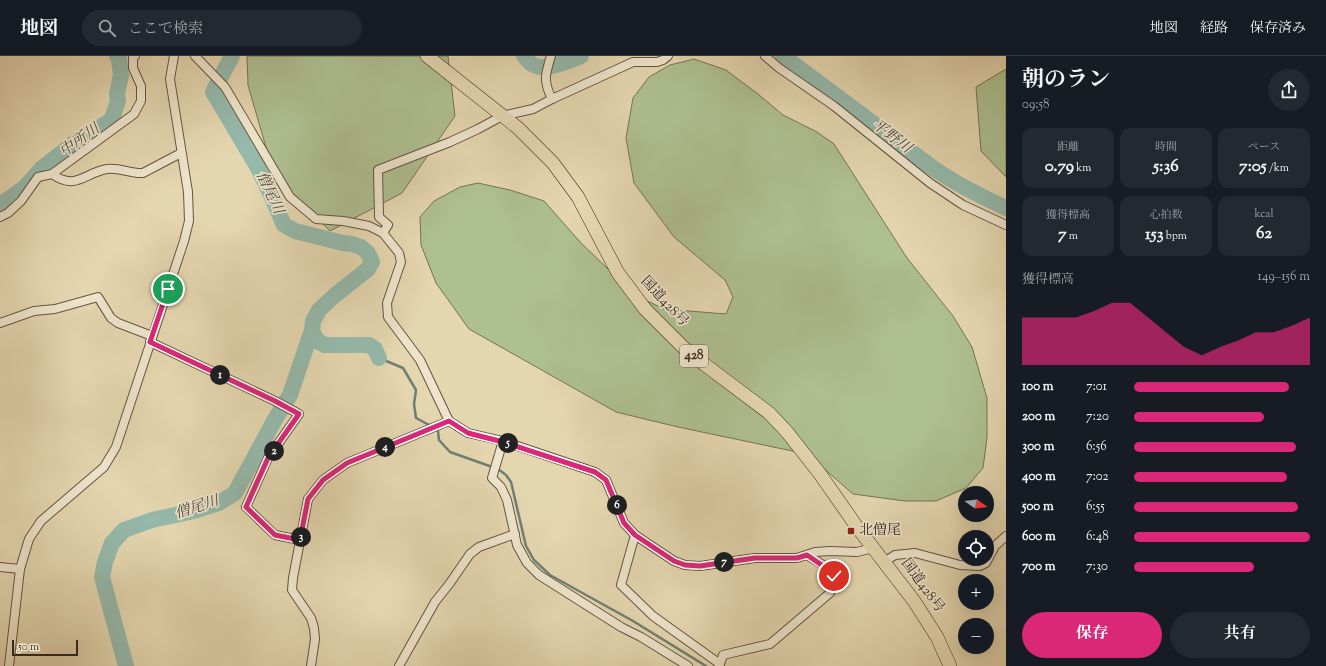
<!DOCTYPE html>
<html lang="ja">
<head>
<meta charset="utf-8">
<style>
  :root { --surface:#171b24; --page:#242831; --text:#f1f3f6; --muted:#9ea1a6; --line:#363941; --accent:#db2777 }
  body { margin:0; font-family:"Sorts Mill Goudy","Noto Serif JP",serif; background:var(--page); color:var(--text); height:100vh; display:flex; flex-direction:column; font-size:15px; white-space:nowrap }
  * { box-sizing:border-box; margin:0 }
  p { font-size:13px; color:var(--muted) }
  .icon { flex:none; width:22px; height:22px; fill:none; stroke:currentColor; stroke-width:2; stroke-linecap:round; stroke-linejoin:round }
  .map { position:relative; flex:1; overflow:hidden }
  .sheet { display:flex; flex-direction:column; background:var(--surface); width:320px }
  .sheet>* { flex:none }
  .needle { width:26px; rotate:104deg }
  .fabs { position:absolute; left:958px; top:430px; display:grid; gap:8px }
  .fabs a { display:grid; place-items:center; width:36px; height:36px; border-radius:50%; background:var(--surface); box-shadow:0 4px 16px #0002; font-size:20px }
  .scale { position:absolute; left:12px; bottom:10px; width:66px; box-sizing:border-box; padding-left:4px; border:2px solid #39291f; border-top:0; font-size:11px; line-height:14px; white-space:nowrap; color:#39291f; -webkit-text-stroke:3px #ede4cb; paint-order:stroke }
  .pin { position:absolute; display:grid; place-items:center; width:34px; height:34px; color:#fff; margin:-17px; border:2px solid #fff; border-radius:50%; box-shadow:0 1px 4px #0007 }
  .km { position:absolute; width:20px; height:20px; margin:-10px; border-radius:50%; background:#222; color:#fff; font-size:11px; line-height:20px; text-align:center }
  .round { display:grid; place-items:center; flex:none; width:42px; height:42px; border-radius:21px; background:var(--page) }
  .summary { display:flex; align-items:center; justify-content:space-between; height:68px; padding:0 16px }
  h1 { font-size:22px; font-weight:700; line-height:30px }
  .stats { display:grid; grid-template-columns:repeat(3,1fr); gap:6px; height:68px; padding:4px 16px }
  .stats div { display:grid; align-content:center; border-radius:10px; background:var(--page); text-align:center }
  .stats b { font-size:17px; font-weight:700 }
  .stats small { font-size:11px; font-weight:400 }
  .stats p { font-size:11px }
  .chart { height:112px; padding:8px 16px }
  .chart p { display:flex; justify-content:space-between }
  .chart svg { width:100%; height:72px; margin-top:4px; fill:var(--accent); opacity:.7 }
  .primary-button { display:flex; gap:8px; margin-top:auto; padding:8px 16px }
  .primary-button a { flex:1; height:46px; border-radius:24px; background:var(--accent); color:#fff; font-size:16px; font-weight:700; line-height:46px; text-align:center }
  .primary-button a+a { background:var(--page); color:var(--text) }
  ul { padding:0 16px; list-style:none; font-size:13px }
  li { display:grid; grid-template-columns:64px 48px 1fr; align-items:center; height:30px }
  li i { height:10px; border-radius:5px; background:var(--accent) }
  header { display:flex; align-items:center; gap:24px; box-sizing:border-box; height:56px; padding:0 20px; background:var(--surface); border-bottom:1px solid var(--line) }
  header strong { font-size:19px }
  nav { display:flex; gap:22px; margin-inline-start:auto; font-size:14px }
  .search { width:280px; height:36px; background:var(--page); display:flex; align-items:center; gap:10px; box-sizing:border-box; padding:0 14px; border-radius:22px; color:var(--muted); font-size:15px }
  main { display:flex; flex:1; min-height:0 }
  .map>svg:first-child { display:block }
  .green { fill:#aebf90; stroke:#747458 }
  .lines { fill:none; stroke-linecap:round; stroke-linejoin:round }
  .stream { stroke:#707f73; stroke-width:2.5 }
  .river { stroke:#95b9ab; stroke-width:16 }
  .minor-casing { stroke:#645443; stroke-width:10 }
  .trunk-casing { stroke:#39291f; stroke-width:14 }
  .minor { stroke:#ede4cb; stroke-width:8 }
  .trunk { stroke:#e4d6af; stroke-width:13 }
  .route-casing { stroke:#fff; stroke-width:8 }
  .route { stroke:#db2777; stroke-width:5 }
  .poi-dot { fill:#8f2418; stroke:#ede4cb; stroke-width:1.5 }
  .labels { text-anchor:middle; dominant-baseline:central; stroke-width:3.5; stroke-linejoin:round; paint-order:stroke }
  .shield { fill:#ede4cb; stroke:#6f6153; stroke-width:1 }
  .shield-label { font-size:13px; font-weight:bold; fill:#39291f }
  .street-label { font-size:14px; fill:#39291f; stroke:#ede4cb }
  .poi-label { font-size:14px; fill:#39291f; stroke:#ede4cb; text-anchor:start }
  .water-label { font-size:15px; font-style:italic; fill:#504d42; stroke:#ede4cb }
</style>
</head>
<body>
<header>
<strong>地図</strong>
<div class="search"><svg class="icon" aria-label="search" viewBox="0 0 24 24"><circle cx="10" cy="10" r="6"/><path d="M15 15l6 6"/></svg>ここで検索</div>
<nav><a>地図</a><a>経路</a><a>保存済み</a></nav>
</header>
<main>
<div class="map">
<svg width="1006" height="610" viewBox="0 0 1006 610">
  <rect width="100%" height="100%" fill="#e4d6af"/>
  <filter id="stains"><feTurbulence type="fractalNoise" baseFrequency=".005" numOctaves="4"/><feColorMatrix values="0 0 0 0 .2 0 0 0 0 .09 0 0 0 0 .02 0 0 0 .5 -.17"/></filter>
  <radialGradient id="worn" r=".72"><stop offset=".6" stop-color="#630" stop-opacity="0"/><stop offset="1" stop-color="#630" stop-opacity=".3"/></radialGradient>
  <!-- green -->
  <g class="green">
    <polygon points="247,0 448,0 455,60 402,137 330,175 274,119 248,29"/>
    <polygon points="694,3 726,14 758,38 783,59 817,76 834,88 907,202 953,260 972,291 987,342 987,382 983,412 966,432 936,445 905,445 853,438 822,411 797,396 678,371 616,356 469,273 436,227 421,189 420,161 434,145 460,131 478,127 510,134 544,145 581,187 635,239 664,253 726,258 733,241 725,224 674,181 634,127 626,82 633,42 649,21 670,9"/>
    <polygon points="1006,13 1006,121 981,95 976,31"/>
  </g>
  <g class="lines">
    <!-- stream -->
    <g class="stream">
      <polyline points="379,302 403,312 416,334 414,348 416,362 431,370"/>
      <polyline points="435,372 438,375 439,384 450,396 498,413 506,419 511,426 526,490 534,504 550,519 633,565 706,610"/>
    </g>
    <!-- river -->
    <g class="river">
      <polyline points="232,0 213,36 258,112 272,141 284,169 295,175 343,187 352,188 361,191 368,197 372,206 368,213 334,240 319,254 313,265 312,274 317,285 325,289 369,289 375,293 379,302"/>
      <path d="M524,0C527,4 531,9 536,10C547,14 570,5 581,0"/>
      <path d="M783,0L933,112C956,128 980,140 1006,152"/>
      <polyline points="0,149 24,132 42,112 78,84 107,67 112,63 118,45 117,38 121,19 119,2 117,0"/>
      <polyline points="126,610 102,521 105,506 112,487 124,474 152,464 194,455 219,447 235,437 274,365 290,339 312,274"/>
    </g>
    <!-- minor casing -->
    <g class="minor-casing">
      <g id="minor">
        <polyline points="195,0 225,31 290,141 316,163 343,165 369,170 383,177 399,197 401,206 387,247 388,261 420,304 449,365 468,377 503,385 595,416 606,424 624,467 635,479 674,505 685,509 700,510 755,502 797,502 815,496 830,495 857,496 873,492"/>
        <path d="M551,0C545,19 543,25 552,43"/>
        <polyline points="765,0 779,12 834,50 930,127 963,149 1006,169"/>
        <path d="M52,118C76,135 84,117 107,113C119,111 131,118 143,117L181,97"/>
        <polyline points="0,161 8,157 21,145 38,121 52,118 134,58 141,45 141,30 133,12 133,2 135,0"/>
        <polyline points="383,177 388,169 379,161 378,114 450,86 478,73 502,60 533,53 552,43 633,6 657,6 663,4 668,0"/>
        <polyline points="0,267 34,255 55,253 98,241 111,262 118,267 152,280"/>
        <polyline points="150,286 275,345 299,358 268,402 246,451 275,479 300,484"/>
        <polyline points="503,385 492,422 501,431 507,444 517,489 527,507 539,519 621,571 641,581 688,610"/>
        <polyline points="635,479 621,529 653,560 720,608 719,610"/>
        <polyline points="884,506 895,499 915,497 960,509 980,510 986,507 995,490 1006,480"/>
        <polyline points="0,511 20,513"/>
        <path d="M720,608L723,599L770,588L830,537C831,534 833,531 834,528C837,514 816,505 807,499"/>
        <polyline points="9,610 20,513 29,483 41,465 104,411 116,391 184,185 189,165 188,136 170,23 174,0"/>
        <polyline points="311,610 315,583 314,572 311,562 292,534 293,522 308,443 323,424 347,407 449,365"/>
        <polyline points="399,610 435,546 450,527 470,498 479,491 515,478"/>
      </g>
    </g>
    <!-- trunk casing -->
    <g class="trunk-casing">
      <polyline id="trunk" points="427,0 518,72 553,107 578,141 618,217 645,253 683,291 704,308 769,357 787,376 820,418 857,471 914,545 937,581 950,610"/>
    </g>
    <!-- minor -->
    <use href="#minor" class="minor"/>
    <!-- trunk -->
    <use href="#trunk" class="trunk"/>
  </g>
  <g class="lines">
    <!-- route casing -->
    <g class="route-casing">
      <polyline id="route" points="168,233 150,286 275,345 299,358 268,402 246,451 275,479 300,484 308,443 323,424 347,407 449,365 468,377 503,386 595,416 606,424 624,467 635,479 674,505 685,509 700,510 755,502 797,502 807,499 826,512 834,520"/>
    </g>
    <!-- route -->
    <use href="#route" class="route"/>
  </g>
  <!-- markers -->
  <rect class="poi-dot" x="847" y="471" width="8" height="8" rx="2"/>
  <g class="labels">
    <!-- shield labels -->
    <rect class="shield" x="680" y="289" width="28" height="22" rx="3"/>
    <g class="shield-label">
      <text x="694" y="300">428</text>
    </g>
    <!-- street labels -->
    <g class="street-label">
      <text transform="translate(664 246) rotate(47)">国道428号</text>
      <text transform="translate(922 530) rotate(54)">国道428号</text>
    </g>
    <!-- poi labels -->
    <g class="poi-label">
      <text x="859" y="475">北僧尾</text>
    </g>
    <!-- water labels -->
    <g class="water-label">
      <text transform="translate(891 81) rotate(37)">平野川</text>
      <text transform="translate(80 85) rotate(-36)">中所川</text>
      <text transform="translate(269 137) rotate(65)">僧尾川</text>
      <text transform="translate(197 452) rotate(-18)">僧尾川</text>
    </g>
  </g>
  <rect width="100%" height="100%" filter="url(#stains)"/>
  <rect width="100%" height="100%" fill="url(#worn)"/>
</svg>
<div class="fabs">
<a><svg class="needle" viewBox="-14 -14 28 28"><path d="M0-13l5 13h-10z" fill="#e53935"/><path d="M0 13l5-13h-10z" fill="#9ea1a6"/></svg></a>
<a><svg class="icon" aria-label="locate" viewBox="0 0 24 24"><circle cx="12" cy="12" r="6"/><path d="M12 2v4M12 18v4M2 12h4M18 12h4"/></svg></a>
<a>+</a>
<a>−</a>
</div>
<div class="scale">50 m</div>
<div class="pin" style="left:168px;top:233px;background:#1e9e55"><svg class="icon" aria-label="arrive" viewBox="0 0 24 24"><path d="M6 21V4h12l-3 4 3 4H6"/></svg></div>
<div class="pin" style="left:834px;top:520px;background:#d93025"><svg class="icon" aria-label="check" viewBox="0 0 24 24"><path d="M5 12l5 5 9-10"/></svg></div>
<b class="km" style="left:220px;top:319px">1</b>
<b class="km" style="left:274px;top:395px">2</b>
<b class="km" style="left:301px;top:481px">3</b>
<b class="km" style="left:385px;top:391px">4</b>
<b class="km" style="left:508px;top:387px">5</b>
<b class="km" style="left:617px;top:449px">6</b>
<b class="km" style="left:724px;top:506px">7</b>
</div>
<section class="sheet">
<div class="summary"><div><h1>朝のラン</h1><p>09:58</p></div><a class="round"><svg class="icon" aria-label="share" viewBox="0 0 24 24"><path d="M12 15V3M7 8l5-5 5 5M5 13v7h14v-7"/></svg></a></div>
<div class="stats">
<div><p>距離</p><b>0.79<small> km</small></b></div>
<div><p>時間</p><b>5:36</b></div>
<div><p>ペース</p><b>7:05<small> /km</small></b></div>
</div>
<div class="stats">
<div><p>獲得標高</p><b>7<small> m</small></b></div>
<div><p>心拍数</p><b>153<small> bpm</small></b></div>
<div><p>kcal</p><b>62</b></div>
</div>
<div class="chart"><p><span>獲得標高</span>149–156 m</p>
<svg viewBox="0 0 160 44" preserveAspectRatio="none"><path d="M0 44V15L10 15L20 15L30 15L40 11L50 6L60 6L70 15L80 24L90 33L100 38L110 33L120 29L130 24L140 24L150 20L160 15V44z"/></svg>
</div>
<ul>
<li><b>100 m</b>7:01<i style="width:88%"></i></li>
<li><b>200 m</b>7:20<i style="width:74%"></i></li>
<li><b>300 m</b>6:56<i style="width:92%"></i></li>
<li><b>400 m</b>7:02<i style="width:87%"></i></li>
<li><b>500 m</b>6:55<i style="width:93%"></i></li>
<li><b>600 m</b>6:48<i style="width:100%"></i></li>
<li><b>700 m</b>7:30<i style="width:68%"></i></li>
</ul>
<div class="primary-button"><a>保存</a><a>共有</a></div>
</section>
</main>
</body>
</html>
